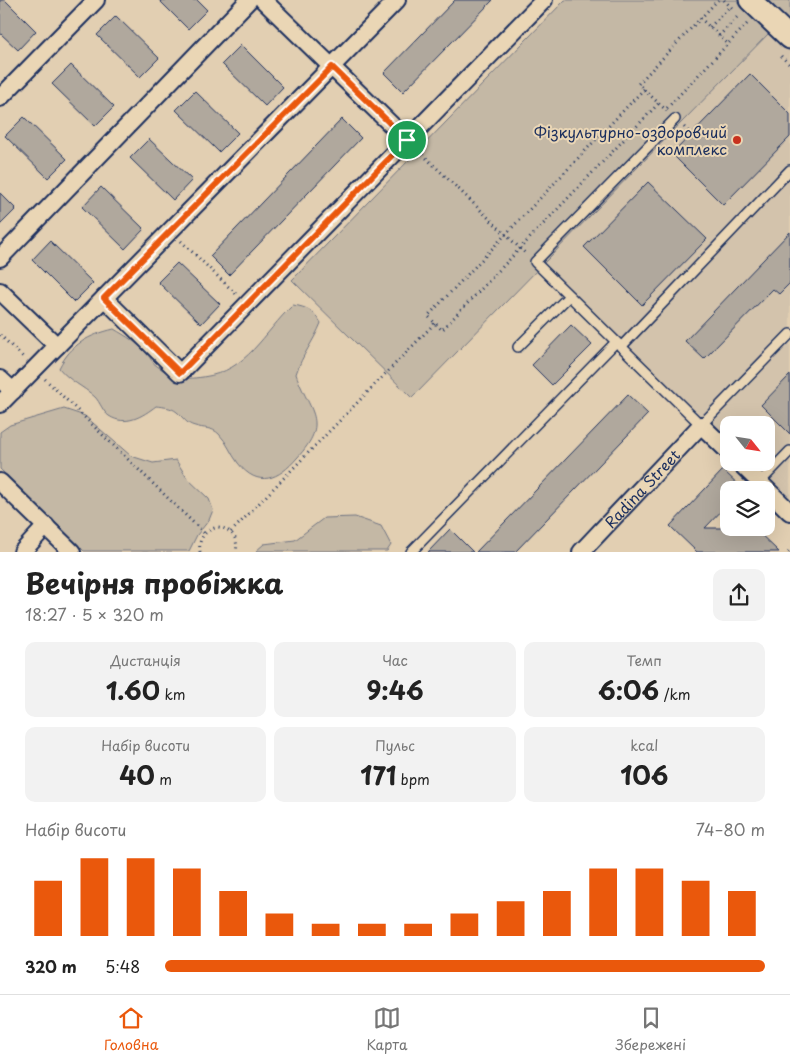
<!DOCTYPE html>
<html lang="uk">
<head>
<meta charset="utf-8">
<style>
  :root { --surface:#fff; --page:#f2f2f2; --text:#222; --muted:#767676; --line:#e0e0e0; --accent:#ea580c }
  body { margin:0; font-family:"Playpen Sans",sans-serif; background:var(--page); color:var(--text); height:100vh; display:flex; flex-direction:column; font-size:19px; white-space:nowrap }
  * { box-sizing:border-box; margin:0 }
  p { font-size:16px; color:var(--muted) }
  .icon { flex:none; width:28px; height:28px; fill:none; stroke:currentColor; stroke-width:2; stroke-linecap:round; stroke-linejoin:round }
  .map { position:relative; height:552px; overflow:hidden }
  .side { display:flex; flex-direction:column; background:var(--surface); flex:1 }
  .side>* { flex:none }
  .needle { width:32px; rotate:120deg }
  .buttons { position:absolute; left:720px; top:416px; display:grid; gap:10px }
  .buttons a { display:grid; place-items:center; width:55px; height:55px; border-radius:10px; background:var(--surface); box-shadow:0 5px 20px #0002; font-size:25px }
  .pin { position:absolute; display:grid; place-items:center; width:42px; height:42px; color:#fff; margin:-21px; border:2px solid #fff; border-radius:50%; box-shadow:0 1px 5px #0007 }
  .round { display:grid; place-items:center; flex:none; width:52px; height:52px; border-radius:10px; background:var(--page) }
  .overview { display:flex; align-items:center; justify-content:space-between; height:85px; padding:0 25px }
  h1 { font-size:28px; font-weight:700; line-height:38px }
  .stats { display:grid; grid-template-columns:repeat(3,1fr); gap:8px; height:85px; padding:5px 25px }
  .stats div { display:grid; align-content:center; border-radius:10px; background:var(--page); text-align:center }
  .stats b { font-size:25px; font-weight:700 }
  .stats small { font-size:14px; font-weight:400 }
  .stats p { font-size:14px }
  .chart { height:140px; padding:10px 25px }
  .chart p { display:flex; justify-content:space-between }
  .chart svg { width:100%; height:90px; margin-top:5px; stroke:var(--accent); stroke-width:6 }
  ul { padding:0 25px; list-style:none; font-size:16px }
  li { display:grid; grid-template-columns:80px 60px 1fr; align-items:center; height:38px }
  li i { height:12px; border-radius:6px; background:var(--accent) }
  .tab-bar { display:flex; justify-content:space-around; align-items:center; height:70px; border-top:1px solid var(--line); background:var(--surface); font-size:14px; color:var(--muted) }
  .tab-bar a { display:grid; justify-items:center; gap:2px }
  .tab-bar .current { color:var(--accent) }
  .map>svg:first-child { display:block }
  .built { fill:#d3c3ac }
  .green { fill:#c4b8a5; stroke:#707482 }
  .building { fill:#b0a89d; stroke:#1b2f5e }
  .lines { fill:none; stroke-linecap:round; stroke-linejoin:round }
  .service-casing { stroke:#1b2f5e; stroke-width:12 }
  .minor-casing { stroke:#1b2f5e; stroke-width:20 }
  .tertiary-casing { stroke:#1b2f5e; stroke-width:25 }
  .path { stroke:#1b2f5e; stroke-width:3; stroke-dasharray:1 4; stroke-linecap:butt }
  .service { stroke:#ead6b5; stroke-width:9 }
  .minor { stroke:#ead6b5; stroke-width:16 }
  .tertiary { stroke:#ead6b5; stroke-width:21 }
  .route-casing { stroke:#fff; stroke-width:10 }
  .route { stroke:#ea580c; stroke-width:6 }
  .poi-dot { fill:#c8321e; stroke:#ead6b5; stroke-width:2 }
  .labels { text-anchor:middle; dominant-baseline:central; stroke-width:4; stroke-linejoin:round; paint-order:stroke }
  .poi-label { font-size:15px; fill:#1b2f5e; stroke:#ead6b5; text-anchor:end }
  .street-label { font-size:15px; fill:#1b2f5e; stroke:#ead6b5 }
</style>
</head>
<body>
<div class="map">
<svg width="790" height="552" viewBox="0 0 790 552">
  <rect width="100%" height="100%" fill="#e2cfb2"/>
  <filter id="ink" filterUnits="userSpaceOnUse"><feTurbulence type="fractalNoise" baseFrequency=".02" numOctaves="2"/><feDisplacementMap in="SourceGraphic" scale="10" xChannelSelector="R" yChannelSelector="G"/><feConvolveMatrix kernelMatrix="1 2 1 2 8 2 1 2 1" color-interpolation-filters="sRGB"/></filter>
  <g filter="url(#ink)">
    <!-- built -->
    <polygon class="built" points="773,29 790,45 790,512 739,463 766,462 766,425 729,425 729,452 540,268"/>
    <!-- green -->
    <g class="green">
      <polygon points="565,0 742,0 773,29 412,398 292,280"/>
      <polygon points="759,0 790,0 790,30"/>
      <path d="M293,305C307,307 314,311 321,323C314,341 302,355 296,374C309,412 331,421 297,458C279,479 258,489 238,463C231,454 227,442 219,434C212,427 204,429 195,426C186,424 183,417 177,412C171,407 163,407 156,406C143,416 126,427 109,416C103,412 100,402 95,397C83,386 69,381 59,368C71,344 89,335 114,329C126,336 138,343 147,354C151,358 152,363 157,366C174,378 182,380 203,377C248,371 263,333 293,305Z"/>
      <polygon points="64,409 85,416 131,456 153,463 176,460 187,478 209,499 213,510 209,520 197,535 189,551 84,551 0,469 0,432 10,425"/>
      <polygon points="355,517 381,526 391,545 387,551 256,551 264,544 295,540 324,518"/>
    </g>
    <!-- building -->
    <g class="building">
      <polygon points="0,0 5,0 36,31 18,50 0,33"/>
      <polygon points="159,0 197,0 207,10 188,29"/>
      <polygon points="455,0 493,0 403,92 384,73"/>
      <polygon points="116,16 159,58 140,77 97,35"/>
      <polygon points="241,45 283,87 265,106 222,64"/>
      <polygon points="71,65 114,107 95,126 52,84"/>
      <polygon points="750,74 790,114 790,137 723,205 672,154"/>
      <polygon points="195,91 238,133 219,152 176,110"/>
      <polygon points="24,117 67,159 48,178 5,136"/>
      <polygon points="342,119 361,138 229,275 210,256"/>
      <polygon points="149,139 192,180 173,200 130,158"/>
      <polygon points="648,182 707,239 642,305 584,247"/>
      <polygon points="101,187 144,229 125,249 82,207"/>
      <polygon points="0,193 16,209 0,225"/>
      <polygon points="790,232 790,283 779,294 773,289 704,359 685,341"/>
      <polygon points="50,241 93,283 74,302 32,260"/>
      <polygon points="177,263 220,304 201,324 158,282"/>
      <polygon points="571,325 592,345 552,385 532,365"/>
      <polygon points="790,375 790,434 761,405"/>
      <polygon points="628,395 648,414 574,491 515,552 476,552"/>
      <polygon points="723,470 744,490 729,490 729,503 705,528 754,528 779,552 697,552 670,526"/>
      <polygon points="450,529 473,552 428,552"/>
    </g>
    <g class="lines">
      <!-- service casing -->
      <g class="service-casing">
        <g id="service">
          <polyline points="675,119 535,262 701,425 790,334"/>
          <polyline points="518,347 569,296"/>
          <polyline points="621,347 790,170"/>
          <polyline points="760,482 790,451"/>
          <polyline points="411,552 616,342"/>
        </g>
      </g>
      <!-- minor casing -->
      <g class="minor-casing">
        <g id="minor">
          <polyline points="263,0 407,140"/>
          <polyline points="0,98 96,0"/>
          <polyline points="0,258 249,0"/>
          <polyline points="0,291 57,346"/>
          <polyline points="104,298 180,373 544,0"/>
          <polyline points="0,379 13,391"/>
          <polyline points="0,404 397,0"/>
          <polyline points="739,462 790,512"/>
          <polyline points="0,482 72,552"/>
          <polyline points="22,552 46,526"/>
          <path id="s1" d="M581,552L701,425L729,452"/>
        </g>
      </g>
      <!-- tertiary casing -->
      <g class="tertiary-casing">
        <polyline id="tertiary" points="750,0 790,38"/>
      </g>
      <!-- path -->
      <g class="path">
        <polyline points="724,0 732,8"/>
        <polyline points="700,18 728,44"/>
        <polyline points="710,27 730,6"/>
        <polyline points="719,36 739,15"/>
        <polyline points="781,56 790,65"/>
        <polyline points="644,89 428,316 442,330 659,103"/>
        <polyline points="667,108 747,24"/>
        <polyline points="667,111 638,84 718,0"/>
        <polyline points="684,127 691,134"/>
        <polyline points="419,151 526,254"/>
        <polyline points="181,241 236,294"/>
        <polyline points="0,335 23,357"/>
        <polyline points="45,379 204,533"/>
        <polyline points="231,532 435,323"/>
        <path d="M200,552C198,538 205,530 218,527C231,529 239,538 236,552"/>
        <polyline points="788,552 790,550"/>
      </g>
      <!-- service -->
      <use href="#service" class="service"/>
      <!-- minor -->
      <use href="#minor" class="minor"/>
      <!-- tertiary -->
      <use href="#tertiary" class="tertiary"/>
    </g>
  </g>
  <g class="lines" filter="url(#ink)">
    <!-- route casing -->
    <g class="route-casing">
      <polygon id="route" points="332,67 407,140 180,373 104,298"/>
    </g>
    <!-- route -->
    <use href="#route" class="route"/>
  </g>
  <!-- markers -->
  <circle class="poi-dot" cx="737" cy="140" r="5"/>
  <g class="labels">
    <!-- poi labels -->
    <g class="poi-label">
      <text x="727" y="131">Фізкультурно-оздоровчий<tspan x="727" dy="17">комплекс</tspan></text>
    </g>
    <!-- street labels -->
    <g class="street-label">
      <text stroke="none"><textPath href="#s1" startOffset="88">Radina Street</textPath></text>
    </g>
  </g>
</svg>
<div class="buttons">
<a><svg class="needle" viewBox="-14 -14 28 28"><path d="M0-13l5 13h-10z" fill="#e53935"/><path d="M0 13l5-13h-10z" fill="#767676"/></svg></a>
<a><svg class="icon" aria-label="layers" viewBox="0 0 24 24"><path d="M12 4l9 5-9 5-9-5zM3 14l9 5 9-5"/></svg></a>
</div>
<div class="pin" style="left:407px;top:140px;background:#1e9e55"><svg class="icon" aria-label="arrive" viewBox="0 0 24 24"><path d="M6 21V4h12l-3 4 3 4H6"/></svg></div>
</div>
<section class="side">
<div class="overview"><div><h1>Вечірня пробіжка</h1><p>18:27 · 5 × 320 m</p></div><a class="round"><svg class="icon" aria-label="share" viewBox="0 0 24 24"><path d="M12 15V3M7 8l5-5 5 5M5 13v7h14v-7"/></svg></a></div>
<div class="stats">
<div><p>Дистанція</p><b>1.60<small> km</small></b></div>
<div><p>Час</p><b>9:46</b></div>
<div><p>Темп</p><b>6:06<small> /km</small></b></div>
</div>
<div class="stats">
<div><p>Набір висоти</p><b>40<small> m</small></b></div>
<div><p>Пульс</p><b>171<small> bpm</small></b></div>
<div><p>kcal</p><b>106</b></div>
</div>
<div class="chart"><p><span>Набір висоти</span>74–80 m</p>
<svg viewBox="0 0 160 44" preserveAspectRatio="none"><path d="M5 44V17M15 44V6M25 44V6M35 44V11M45 44V22M55 44V33M65 44V38M75 44V38M85 44V38M95 44V33M105 44V27M115 44V22M125 44V11M135 44V11M145 44V17M155 44V22"/></svg>
</div>
<ul>
<li><b>320 m</b>5:48<i style="width:100%"></i></li>
</ul>
</section>
<nav class="tab-bar">
<a class="current"><svg class="icon" aria-label="home" viewBox="0 0 24 24"><path d="M3 11l9-7 9 7M6 9v11h12V9"/></svg>Головна</a>
<a><svg class="icon" aria-label="map" viewBox="0 0 24 24"><path d="M3 6l6-2 6 2 6-2v14l-6 2-6-2-6 2zM9 4v14M15 6v14"/></svg>Карта</a>
<a><svg class="icon" aria-label="saved" viewBox="0 0 24 24"><path d="M7 4h10v16l-5-4-5 4z"/></svg>Збережені</a>
</nav>
</body>
</html>
